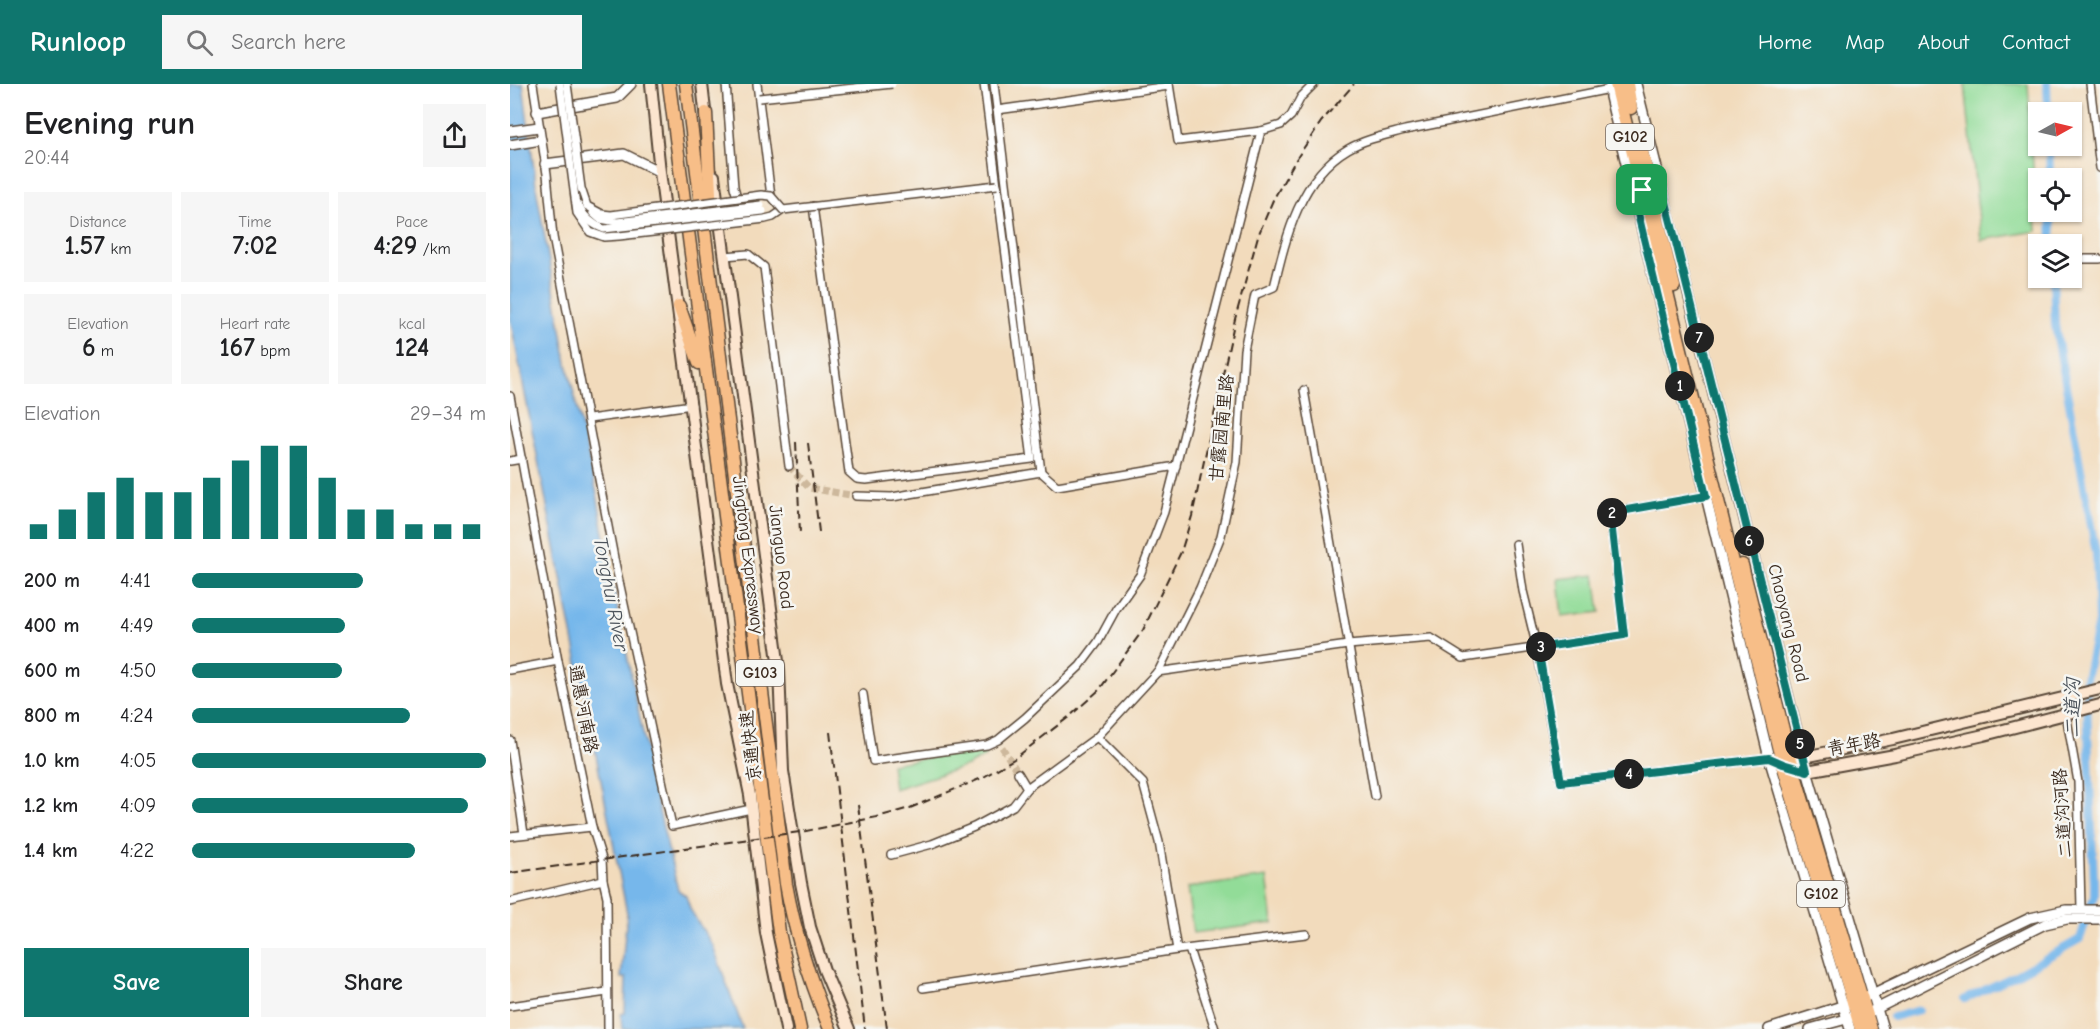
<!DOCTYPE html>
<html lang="en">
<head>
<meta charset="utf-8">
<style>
  :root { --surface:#fff; --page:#f6f6f6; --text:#202124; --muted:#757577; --accent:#0f766e }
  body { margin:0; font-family:"Comic Neue","LXGW WenKai TC",sans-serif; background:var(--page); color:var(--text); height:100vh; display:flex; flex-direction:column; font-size:22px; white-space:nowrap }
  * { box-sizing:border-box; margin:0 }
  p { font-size:20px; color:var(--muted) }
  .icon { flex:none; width:33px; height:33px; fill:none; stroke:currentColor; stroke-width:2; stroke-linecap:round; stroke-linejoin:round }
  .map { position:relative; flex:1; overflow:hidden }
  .sheet { display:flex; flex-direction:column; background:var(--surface); width:510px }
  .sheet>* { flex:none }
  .needle { width:39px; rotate:82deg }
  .buttons { position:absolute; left:1518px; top:18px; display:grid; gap:12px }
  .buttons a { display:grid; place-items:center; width:54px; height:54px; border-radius:0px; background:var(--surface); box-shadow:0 2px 4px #0004; font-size:30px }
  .pin { position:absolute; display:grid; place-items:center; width:51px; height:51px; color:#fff; margin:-26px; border-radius:12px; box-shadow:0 3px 9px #0006 }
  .km { position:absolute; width:30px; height:30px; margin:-15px; border-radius:50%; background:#222; color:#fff; font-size:16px; line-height:30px; text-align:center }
  .round { display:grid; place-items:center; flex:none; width:63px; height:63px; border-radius:0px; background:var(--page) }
  .overview { display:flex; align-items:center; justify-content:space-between; height:102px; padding:0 24px }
  h1 { font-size:33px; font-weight:600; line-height:45px }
  .metrics { display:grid; grid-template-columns:repeat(3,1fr); gap:9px; height:102px; padding:6px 24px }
  .metrics div { display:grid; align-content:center; border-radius:0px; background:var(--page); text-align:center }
  .metrics b { font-size:26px; font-weight:600 }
  .metrics small { font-size:16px; font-weight:400 }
  .metrics p { font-size:16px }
  .chart { height:168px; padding:12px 24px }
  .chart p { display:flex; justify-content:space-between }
  .chart svg { width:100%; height:108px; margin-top:6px; stroke:var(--accent); stroke-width:6 }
  .primary-button { display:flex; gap:12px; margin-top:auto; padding:12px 24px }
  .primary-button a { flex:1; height:69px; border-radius:0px; background:var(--accent); color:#fff; font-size:24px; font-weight:600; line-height:69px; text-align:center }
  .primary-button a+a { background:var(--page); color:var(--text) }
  ul { padding:0 24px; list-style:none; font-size:20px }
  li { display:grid; grid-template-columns:96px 72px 1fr; align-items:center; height:45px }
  li i { height:15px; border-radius:8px; background:var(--accent) }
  header { display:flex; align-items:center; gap:36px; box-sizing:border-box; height:84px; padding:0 30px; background:var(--accent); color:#fff }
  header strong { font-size:28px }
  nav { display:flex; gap:33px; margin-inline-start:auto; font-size:21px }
  .search { width:420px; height:54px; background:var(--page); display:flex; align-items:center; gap:15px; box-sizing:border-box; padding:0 21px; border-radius:0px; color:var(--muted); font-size:22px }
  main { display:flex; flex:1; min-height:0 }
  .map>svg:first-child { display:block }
  .green { fill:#92dc98; stroke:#66835b; stroke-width:1.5 }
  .water { fill:#76b7eb; stroke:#587084; stroke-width:1.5 }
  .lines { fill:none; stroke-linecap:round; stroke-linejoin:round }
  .canal { stroke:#76b7eb; stroke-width:8 }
  .minor-tunnel { stroke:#cdb89c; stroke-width:7; stroke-dasharray:7 3.5; stroke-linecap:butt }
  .minor-casing { stroke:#564536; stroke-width:10 }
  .tertiary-casing { stroke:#564536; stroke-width:12 }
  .secondary-casing { stroke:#564536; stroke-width:14 }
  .trunk-casing { stroke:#564536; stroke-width:15 }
  .motorway-casing { stroke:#564536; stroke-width:15 }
  .minor { stroke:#fff; stroke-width:7 }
  .tertiary { stroke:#fff; stroke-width:9 }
  .secondary { stroke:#fce5cf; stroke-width:10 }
  .trunk { stroke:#f7be88; stroke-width:12 }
  .motorway { stroke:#f7be88; stroke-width:12 }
  .rail { stroke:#3b2a1e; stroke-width:2; stroke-dasharray:9 4.5; stroke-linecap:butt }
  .minor-bridge-casing { stroke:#564536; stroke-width:10; stroke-linecap:butt }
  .minor-bridge { stroke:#fff; stroke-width:7 }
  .route-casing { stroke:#fff; stroke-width:12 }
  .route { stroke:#0f766e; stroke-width:8 }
  .labels { text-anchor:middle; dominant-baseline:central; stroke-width:5; stroke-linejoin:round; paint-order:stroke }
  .shield { fill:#f6f6f2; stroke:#73675e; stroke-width:1.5 }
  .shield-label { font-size:16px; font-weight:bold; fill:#3b2a1e }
  .street-label { font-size:18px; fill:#3b2a1e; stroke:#f6f6f2 }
  .water-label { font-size:20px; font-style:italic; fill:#4d545c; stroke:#f6f6f2 }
</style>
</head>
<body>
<header>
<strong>Runloop</strong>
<div class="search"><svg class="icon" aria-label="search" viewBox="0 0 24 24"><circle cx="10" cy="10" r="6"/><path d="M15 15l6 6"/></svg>Search here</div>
<nav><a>Home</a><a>Map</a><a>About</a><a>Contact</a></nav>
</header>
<main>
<section class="sheet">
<div class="overview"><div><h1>Evening run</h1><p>20:44</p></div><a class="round"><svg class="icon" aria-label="share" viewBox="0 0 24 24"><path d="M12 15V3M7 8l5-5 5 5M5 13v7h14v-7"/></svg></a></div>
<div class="metrics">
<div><p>Distance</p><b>1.57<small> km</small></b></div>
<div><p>Time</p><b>7:02</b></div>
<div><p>Pace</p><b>4:29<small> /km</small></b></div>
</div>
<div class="metrics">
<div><p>Elevation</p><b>6<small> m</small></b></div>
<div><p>Heart rate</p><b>167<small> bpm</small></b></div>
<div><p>kcal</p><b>124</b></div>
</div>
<div class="chart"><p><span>Elevation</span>29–34 m</p>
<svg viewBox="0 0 160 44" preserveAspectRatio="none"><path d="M5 44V38M15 44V32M25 44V25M35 44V19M45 44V25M55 44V25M65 44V19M75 44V12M85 44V6M95 44V6M105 44V19M115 44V32M125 44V32M135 44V38M145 44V38M155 44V38"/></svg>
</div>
<ul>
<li><b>200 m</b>4:41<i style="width:58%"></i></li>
<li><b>400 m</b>4:49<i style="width:52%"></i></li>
<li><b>600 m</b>4:50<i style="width:51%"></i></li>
<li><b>800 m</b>4:24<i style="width:74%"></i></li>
<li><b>1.0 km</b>4:05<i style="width:100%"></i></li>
<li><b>1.2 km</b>4:09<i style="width:94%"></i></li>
<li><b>1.4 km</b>4:22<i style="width:76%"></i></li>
</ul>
<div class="primary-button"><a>Save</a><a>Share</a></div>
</section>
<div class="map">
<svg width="1590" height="945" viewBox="0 0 1590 945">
  <rect width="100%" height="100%" fill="#f6f6f2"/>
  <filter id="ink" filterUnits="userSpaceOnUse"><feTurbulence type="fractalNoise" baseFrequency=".0167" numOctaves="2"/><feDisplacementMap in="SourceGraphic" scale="12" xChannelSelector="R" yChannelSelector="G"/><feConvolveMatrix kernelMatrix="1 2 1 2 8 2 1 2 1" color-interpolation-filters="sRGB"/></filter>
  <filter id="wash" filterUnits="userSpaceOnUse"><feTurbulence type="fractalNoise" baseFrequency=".008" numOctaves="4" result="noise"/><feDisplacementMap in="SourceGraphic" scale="24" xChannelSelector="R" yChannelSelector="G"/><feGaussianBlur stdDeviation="1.35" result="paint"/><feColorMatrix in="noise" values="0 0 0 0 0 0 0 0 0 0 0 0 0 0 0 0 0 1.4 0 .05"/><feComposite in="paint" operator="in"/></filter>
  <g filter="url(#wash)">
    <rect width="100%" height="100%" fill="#f2dbbc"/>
    <!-- green -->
    <g class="green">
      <polygon points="1455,0 1518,0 1527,147 1471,156"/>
      <polygon points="1085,491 1090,528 1052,533 1048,495"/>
      <polygon points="474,664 476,672 457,682 384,705 381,680"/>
      <polygon points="757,793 763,839 683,849 677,804"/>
    </g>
    <!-- water -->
    <polygon class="water" points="0,0 13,0 27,109 57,279 87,410 106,517 148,723 168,806 176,812 181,827 203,862 233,945 112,945 111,930 115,929 116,894 111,894 117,829 0,234"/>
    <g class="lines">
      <!-- canal -->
      <g class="canal">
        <polyline points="1537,0 1538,28"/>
        <polyline points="1539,62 1540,94"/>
        <polyline points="1541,128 1542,160"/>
        <polyline points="1455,915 1506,891 1570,855 1584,812 1584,798 1576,595 1588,538 1586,469 1545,241 1543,194"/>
        <polyline points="1383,933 1409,926"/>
      </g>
    </g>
  </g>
  <g filter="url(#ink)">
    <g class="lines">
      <!-- minor-tunnel -->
      <g class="minor-tunnel">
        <polyline points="279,382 299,404 346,412"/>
        <polyline points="492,663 508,689"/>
      </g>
      <!-- minor casing -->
      <g class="minor-casing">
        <g id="minor">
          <polyline points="23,0 37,90 43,153 104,474 162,742 241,725"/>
          <polyline points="216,0 224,103 227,113 234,124"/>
          <polyline points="247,0 261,112"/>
          <polyline points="484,0 531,388"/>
          <polyline points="659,0 668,57 751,47 771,41 781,32 791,13 804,0"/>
          <polyline points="1580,0 1590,84"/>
          <polyline points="487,26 659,2"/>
          <polyline points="303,122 339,388 347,395 356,396 522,375 474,0"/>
          <polyline points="255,135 263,133 273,126"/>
          <polyline points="215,172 238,170 254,183 279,382"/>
          <polyline points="1562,175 1590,175"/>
          <polyline points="794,306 865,712"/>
          <polyline points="0,312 48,577 82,743 92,775 93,796 97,813 98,945"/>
          <polyline points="79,335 182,321"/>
          <polyline points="0,377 12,375"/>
          <polyline points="346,412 382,413 531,388 547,402 666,382"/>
          <polyline points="1006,460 1013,507 1027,564 1051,698 1259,674"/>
          <polyline points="0,586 48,577"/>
          <polyline points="647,588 838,561 921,554 953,574 1114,551 1100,429 1196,412"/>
          <polyline points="353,610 363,677 477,661 488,656 515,634 570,582 588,558 606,525 630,491 654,428 751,47"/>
          <polyline points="1556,630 1568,698 1571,825"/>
          <polyline points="587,653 633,699 649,758 667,866"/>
          <polyline points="0,656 14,750"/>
          <polyline points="508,689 517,704"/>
          <polyline points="0,752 82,743"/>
          <path d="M381,771L422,760L464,743L503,722L517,704L587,653L649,586L690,504L711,452L727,378L734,266L745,211L764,203C776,153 790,93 838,65C855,55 876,51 895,46L1100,5"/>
          <polyline points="0,818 93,796"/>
          <polyline points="679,865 705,945"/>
          <polyline points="413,904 667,866 796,850"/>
          <polyline points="0,922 97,908"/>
        </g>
      </g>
      <!-- tertiary casing -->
      <g class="tertiary-casing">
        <g id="tertiary">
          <polyline points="1100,0 1100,13 1259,674 1340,945"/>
          <polyline points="1126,0 1297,687 1373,945"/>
          <polyline points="27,28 107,14 121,0"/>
          <polyline points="0,47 29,43"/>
          <polyline points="0,61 31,56"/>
          <polyline points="35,80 114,70 150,88"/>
          <polyline points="1356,913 1520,834 1556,826 1590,826"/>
          <polyline points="1362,927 1535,840 1557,835 1590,835"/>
          <polyline points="1259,945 1338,920"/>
          <polyline points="1300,945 1340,934"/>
        </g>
      </g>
      <!-- secondary casing -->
      <g class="secondary-casing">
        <g id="secondary">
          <polyline points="141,0 150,88 217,600 240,711 256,849 276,945"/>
          <polyline points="192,0 196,35"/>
          <polyline points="204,92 269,585 273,687 291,799 300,843 314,886 339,945"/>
          <polyline points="1259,674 1297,687 1385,671 1474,651 1590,621"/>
          <polyline points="1272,674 1294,673 1383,655 1590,605"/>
        </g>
      </g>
      <!-- trunk casing -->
      <g class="trunk-casing">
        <g id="trunk">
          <polyline points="1106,0 1271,674 1351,945"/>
          <polyline points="1117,0 1121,24"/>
          <polyline points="1127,47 1164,202"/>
          <polyline points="1232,481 1280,674 1361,945"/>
        </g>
      </g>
      <!-- motorway casing -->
      <g class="motorway-casing">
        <g id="motorway">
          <polyline points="159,0 263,802 269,848 290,945"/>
          <path d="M176,0L276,800C285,850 300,897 320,945"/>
          <polyline points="196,29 201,130"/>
          <polyline points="169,222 189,279"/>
        </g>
      </g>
      <!-- minor -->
      <use href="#minor" class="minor"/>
      <!-- tertiary -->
      <use href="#tertiary" class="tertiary"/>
      <!-- secondary -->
      <use href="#secondary" class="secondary"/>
      <!-- trunk -->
      <use href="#trunk" class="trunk"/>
      <!-- motorway -->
      <use href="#motorway" class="motorway"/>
      <!-- rail -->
      <g class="rail">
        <polyline points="286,358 290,449"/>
        <polyline points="298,359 309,448"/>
        <polyline points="320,648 355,945"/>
        <polyline points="348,721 377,945"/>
        <polyline points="0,789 296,747 367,733 400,724 472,694 504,675 560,632 589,606 633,546 671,468 682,432 725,235 748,152 763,116 785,77 811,38 844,0"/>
      </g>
      <!-- minor-bridge casing -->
      <g class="minor-bridge-casing">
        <g id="minor-bridge">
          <polyline points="50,0 67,129 80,148 94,153 109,152 255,135"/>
          <polyline points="57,0 71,104 77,122 92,130 101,131 251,111 261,112 273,126 487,101"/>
          <polyline points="249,14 382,0"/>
          <path d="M69,122C74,133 83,141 94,145L253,127"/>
          <polyline points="83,129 90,135 107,138 251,121"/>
        </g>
      </g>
      <!-- minor-bridge -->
      <use href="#minor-bridge" class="minor-bridge"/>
    </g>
  </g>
  <g class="lines" filter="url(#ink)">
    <!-- route casing -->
    <g class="route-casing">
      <polygon id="route" points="1152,102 1297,687 1273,680 1259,674 1051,698 1028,564 1114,551 1100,429 1196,412 1123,109"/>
    </g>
    <!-- route -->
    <use href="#route" class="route"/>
  </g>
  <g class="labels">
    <!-- shield labels -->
    <g class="shield">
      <rect x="1096" y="40" width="48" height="26" rx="4.5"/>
      <rect x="226" y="576" width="48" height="26" rx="4.5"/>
      <rect x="1287" y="797" width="48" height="26" rx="4.5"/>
    </g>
    <g class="shield-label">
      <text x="1120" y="53">G102</text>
      <text x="250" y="589">G103</text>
      <text x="1311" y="810">G102</text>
    </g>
    <!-- street labels -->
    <g class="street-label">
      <text transform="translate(712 344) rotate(-84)">甘露园南里路</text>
      <text transform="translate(238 471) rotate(83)">Jingtong Expressway</text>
      <text transform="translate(271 473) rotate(83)">Jianguo Road</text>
      <text transform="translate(1278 539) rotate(76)">Chaoyang Road</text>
      <text transform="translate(73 625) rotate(79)">通惠河南路</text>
      <text transform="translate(1344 661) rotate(-10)">青年路</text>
      <text transform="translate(241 662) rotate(-97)">京通快速</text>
      <text transform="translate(1553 729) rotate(-94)">二道沟河路</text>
    </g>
    <!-- water labels -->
    <g class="water-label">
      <text transform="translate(101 510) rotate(79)">Tonghui River</text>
      <text transform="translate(1562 624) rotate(-90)">二道沟</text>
    </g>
  </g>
</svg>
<div class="buttons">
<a><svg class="needle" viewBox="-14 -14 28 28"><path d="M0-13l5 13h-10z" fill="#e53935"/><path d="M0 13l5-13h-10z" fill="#757577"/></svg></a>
<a><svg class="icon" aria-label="locate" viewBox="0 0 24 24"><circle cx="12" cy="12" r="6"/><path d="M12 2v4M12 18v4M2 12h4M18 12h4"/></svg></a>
<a><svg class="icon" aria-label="layers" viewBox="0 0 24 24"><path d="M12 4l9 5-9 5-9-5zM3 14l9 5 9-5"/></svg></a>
</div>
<div class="pin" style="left:1132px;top:106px;background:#1e9e55"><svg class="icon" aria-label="arrive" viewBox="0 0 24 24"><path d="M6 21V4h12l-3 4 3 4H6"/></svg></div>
<b class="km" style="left:1170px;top:302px">1</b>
<b class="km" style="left:1102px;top:429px">2</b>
<b class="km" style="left:1031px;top:563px">3</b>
<b class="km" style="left:1119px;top:690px">4</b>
<b class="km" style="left:1290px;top:660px">5</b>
<b class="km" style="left:1239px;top:457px">6</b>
<b class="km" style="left:1189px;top:254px">7</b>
</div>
</main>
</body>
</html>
